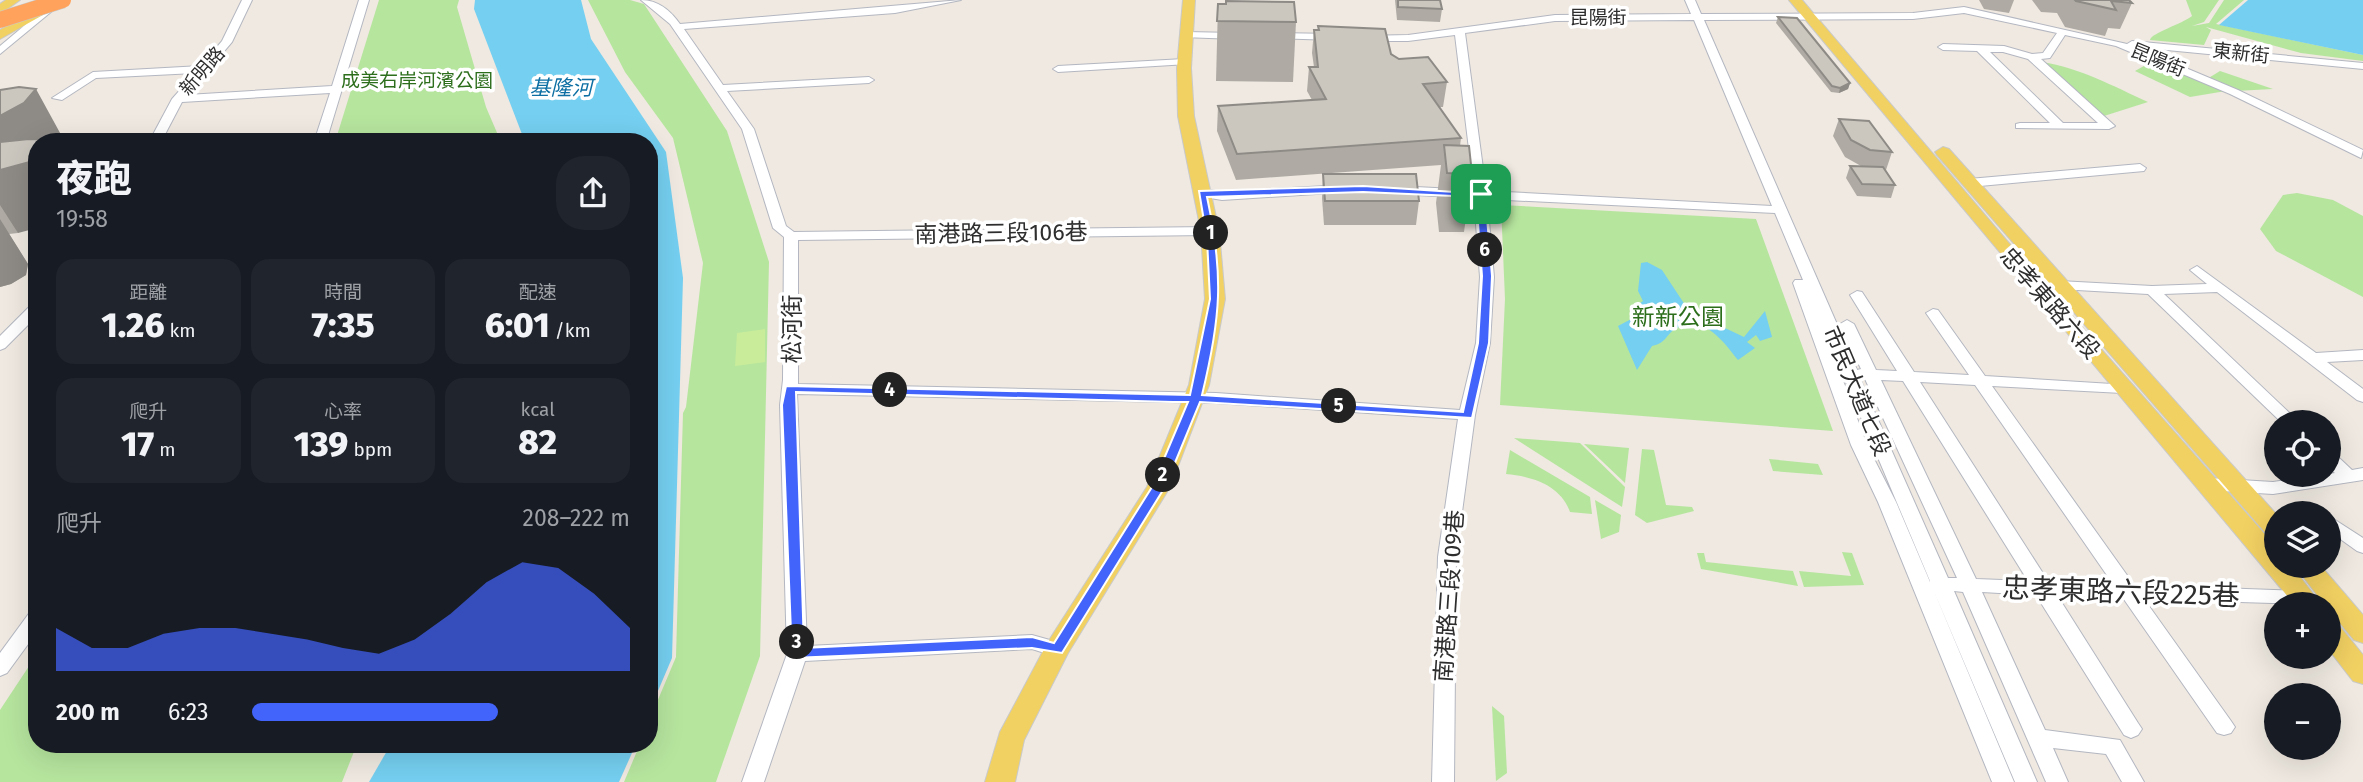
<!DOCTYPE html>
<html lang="zh-TW">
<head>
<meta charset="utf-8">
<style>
  :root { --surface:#171b24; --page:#20242c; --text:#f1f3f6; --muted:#9ea1a6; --accent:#4264fb }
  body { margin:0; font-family:"Fira Sans","Noto Sans TC",sans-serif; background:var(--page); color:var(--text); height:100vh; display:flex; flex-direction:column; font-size:26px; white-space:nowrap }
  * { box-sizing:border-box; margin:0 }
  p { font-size:23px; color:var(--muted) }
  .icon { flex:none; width:38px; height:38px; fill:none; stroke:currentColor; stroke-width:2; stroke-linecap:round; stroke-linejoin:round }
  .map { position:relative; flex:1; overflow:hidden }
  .drawer { position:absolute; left:28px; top:133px; width:630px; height:620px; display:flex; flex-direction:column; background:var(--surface); border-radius:28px; box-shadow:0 7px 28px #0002 }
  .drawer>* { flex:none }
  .fabs { position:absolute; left:2264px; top:410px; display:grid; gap:14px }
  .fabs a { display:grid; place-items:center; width:77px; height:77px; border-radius:50%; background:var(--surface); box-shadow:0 7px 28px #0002; font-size:35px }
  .pin { position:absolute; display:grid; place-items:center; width:60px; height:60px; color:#fff; margin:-30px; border-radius:14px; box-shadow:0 4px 10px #0006 }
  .km { position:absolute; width:35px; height:35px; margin:-18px; border-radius:50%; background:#222; color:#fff; font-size:19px; line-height:35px; text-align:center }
  .round { display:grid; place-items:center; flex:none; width:74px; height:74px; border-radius:28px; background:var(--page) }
  .overview { display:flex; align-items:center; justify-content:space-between; height:119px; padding:0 28px }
  h1 { font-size:38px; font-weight:800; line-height:52px }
  .stats { display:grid; grid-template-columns:repeat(3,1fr); gap:10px; height:119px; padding:7px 28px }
  .stats div { display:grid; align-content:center; border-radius:18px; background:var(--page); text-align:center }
  .stats b { font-size:35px; font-weight:800 }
  .stats small { font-size:19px; font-weight:400 }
  .stats p { font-size:19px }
  .chart { height:196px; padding:14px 28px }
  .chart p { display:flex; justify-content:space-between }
  .chart svg { width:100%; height:126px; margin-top:7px; fill:var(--accent); opacity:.7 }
  ul { padding:0 28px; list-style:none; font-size:23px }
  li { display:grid; grid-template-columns:112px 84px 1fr; align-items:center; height:52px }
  li i { height:18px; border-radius:9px; background:var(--accent) }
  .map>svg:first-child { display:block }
  .green { fill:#b6e59e }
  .pitch { fill:#c9ec9a }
  .water { fill:#75cff0 }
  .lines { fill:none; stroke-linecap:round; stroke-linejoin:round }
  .minor-casing { stroke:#b4b7c1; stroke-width:2 }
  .major-casing { stroke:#c9c9c9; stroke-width:2 }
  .minor { fill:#fff; fill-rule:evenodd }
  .major { fill:#f2d163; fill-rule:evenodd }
  .highway-bridge-casing { stroke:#c9c9c9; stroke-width:17; stroke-linecap:butt }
  .highway-bridge { stroke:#ffa35c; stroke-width:16 }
  .wall { fill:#afaba4 }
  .shaded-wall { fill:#8e8b86 }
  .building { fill:#cbc7bf; stroke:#8e8b86; stroke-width:2 }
  .route { fill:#4264fb; stroke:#fff; stroke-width:2; fill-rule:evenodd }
  .labels { text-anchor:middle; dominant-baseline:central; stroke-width:7; stroke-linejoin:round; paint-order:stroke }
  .far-street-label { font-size:19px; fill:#2e2e2e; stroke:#fff }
  .far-park-label { font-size:19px; fill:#2c6e1b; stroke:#fff }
  .far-water-label { font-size:21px; font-style:italic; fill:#0d6fa3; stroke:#fff }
  .street-label { font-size:23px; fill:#2e2e2e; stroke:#fff }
  .park-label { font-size:23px; fill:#2c6e1b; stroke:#fff }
  .near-street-label { font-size:28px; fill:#2e2e2e; stroke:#fff }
</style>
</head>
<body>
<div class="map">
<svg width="2363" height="782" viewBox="0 0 2363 782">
  <rect width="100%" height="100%" fill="#efe9e1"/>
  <!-- green -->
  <g class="green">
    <polygon points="379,0 459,0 457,7 486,107 501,142 335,142"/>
    <polygon points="588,0 630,0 644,4 727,131 769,262 760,656 716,782 624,782 640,744 649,744 649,721 676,657 683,413 686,407 703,263 673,138 625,72"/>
    <path d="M2186,0H2219L2204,22L2192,26L2209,23L2224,0H2244L2216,24L2363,55V61L2301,53L2206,27L2211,30L2204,45L2150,40C2151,33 2182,24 2192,16Z"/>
    <path d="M2042,62C2080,68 2113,86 2148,102L2104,116Z"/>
    <polygon points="2151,62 2226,91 2190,97 2135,71"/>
    <polygon points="2220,71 2273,89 2235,91 2207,79"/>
    <polygon points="2297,193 2333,200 2363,216 2363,297 2276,251 2260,229 2283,195"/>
    <polygon points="1501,205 1756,219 1833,431 1500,405 1505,299"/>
    <polygon points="1514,438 1580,443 1625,487 1622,507"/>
    <polygon points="1584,444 1629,448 1625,483"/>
    <polygon points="1642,449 1654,450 1666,505 1692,507 1694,511 1647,523 1635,515"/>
    <path d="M1510,450L1590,497L1592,514L1570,512C1561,485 1531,476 1506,474Z"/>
    <polygon points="1769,459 1818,464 1823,475 1773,471"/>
    <polygon points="1595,500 1621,515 1619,532 1601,539"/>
    <polygon points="1842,552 1852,553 1864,585 1804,587 1799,571 1851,576"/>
    <polygon points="1697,553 1704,553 1706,562 1793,571 1798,586 1701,569"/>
    <polygon points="37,654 37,744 357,744 342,782 0,782 0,710"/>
    <polygon points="1492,706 1504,716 1507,773 1496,781"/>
  </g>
  <!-- pitch -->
  <polygon class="pitch" points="765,329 765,362 735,366 737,333"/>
  <!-- water -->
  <g class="water">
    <polygon points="475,0 581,0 591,39 666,152 683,278 672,658 649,712 649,142 525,142 474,9"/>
    <polygon points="2248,0 2363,0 2363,55 2219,25"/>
    <path d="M1647,262L1662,270L1689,311L1744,337L1765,311L1772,337L1760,341L1756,335L1747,342L1755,348L1738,360C1725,344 1706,315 1679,327C1666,332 1668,343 1652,346L1637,370L1618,326L1637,316L1634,307L1643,301L1638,291L1641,263Z"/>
    <polygon points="391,744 636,744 619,782 369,782"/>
  </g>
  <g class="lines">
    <!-- minor casing -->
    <g class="minor-casing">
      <g id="minor">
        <polygon points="242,0 252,0 232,42 187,95 332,86 359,0 369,0 326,142 314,142 330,93 182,102 161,142 149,142 172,99 195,73 96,78 62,100 52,98 93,72 201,66 222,41"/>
        <path d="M641,0C658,0 670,10 680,24L961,0L895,13L684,29L723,85L869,77L874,80L869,83L727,91L754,129L786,226L794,232L1210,227L1217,231L1210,235L798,240V384L1216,393L1460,410L1476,343L1480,277L1474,198L1396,194L1390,190L1396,186L1474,190L1455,35L1408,41H1367L1362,38L1363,36L1408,35L1555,15L1691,14L1685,0H1695L1701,14L1913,13L1964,7L2127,44L2132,41L2363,63V69L2136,47L2238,90L2363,150L2361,158L2230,94L2116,46L2065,35L2050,58L2041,59L2115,126L2109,129L2016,128V124L2020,123H2050L1977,51L1943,50L1938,47L1943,44L2004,46L2032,54L2043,53L2057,33L1964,13L1913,19L1704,20L1857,370L1861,369L1840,324L1847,320L1854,324L1876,370L1897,371L1850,295L1857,291L1862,292L1914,372L1969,375L1926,313L1933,309L1938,310L1985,376L2128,385L2130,388L2128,391L2122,393L1992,386L2134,585L2304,591L2311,593L2314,598L2308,604L2144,599L2231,721L2235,727L2231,733L2224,735L2217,733L2123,598L2057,595L2138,723L2142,729L2138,735L2131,738L2124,735L2036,595L1982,592L2045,730L2120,740L2144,782H2122L2106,754L2053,748L2068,782H2046L1963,592L1954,591L2037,782H2015L1933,589L2014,782H1992L1878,502L1851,445L1793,283L1795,280H1803L1775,213L1487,199L1494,277L1490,343L1475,415L1456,557L1454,782H1432L1438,557L1458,419L1216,403L797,394L807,646L1032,635L1064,644L1067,649L1064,654L1057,657L1032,649L805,661L764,782H742L787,654L780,405L783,380L784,237L773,228L742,129L670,24ZM1694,20L1772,206L1486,191L1465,33L1555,21ZM1990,52H2003L2028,59L2098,123H2063ZM1825,332L1930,581V582L1896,502L1867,445ZM1860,379H1865L1957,578H1948ZM1881,380L1903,381L2028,581L1976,579ZM1920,382L1975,385L2113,584L2048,581Z"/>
        <polygon points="49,5 57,7 0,54 0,46"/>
        <polygon points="1186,32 1236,33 1241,36 1236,39 1182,37 1182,33"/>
        <polygon points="1276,33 1334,34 1339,37 1334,40 1272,38 1271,36"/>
        <polygon points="1184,59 1189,62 1188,64 1058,72 1053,69 1058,66"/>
        <polygon points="2140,164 2146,168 2144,171 1969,187 1963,183 1969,179"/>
        <polygon points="1343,185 1349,189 1347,192 1222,200 1198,196 1196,193 1202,189 1222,192"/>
        <polygon points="2197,266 2316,353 2363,350 2363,360 2327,362 2363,389 2363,402 2357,400 2217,292 2164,294 2299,422 2281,422 2148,294 2059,289 2052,285 2059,281 2152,286 2207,284 2190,270"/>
        <polygon points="37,303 37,316 5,348 0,350 0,336 32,304"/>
        <polygon points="2329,453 2335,454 2352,470 2363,468 2363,480 2273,494 2207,490 2198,484 2207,478 2273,482 2329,474 2335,473 2329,468"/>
        <polygon points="2329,516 2363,538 2363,553 2357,551 2329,531"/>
        <polygon points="37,610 37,632 7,673 0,676 0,653 30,612"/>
      </g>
    </g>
    <!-- major casing -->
    <g class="major-casing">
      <g id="major">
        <polygon points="6,0 20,0 0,14 0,4"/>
        <polygon points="1183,0 1195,0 1191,68 1194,116 1219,231 1225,299 1209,385 1170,487 1068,653 1024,740 1015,782 985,782 1000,732 1048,642 1147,487 1189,385 1205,299 1201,231 1178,116 1177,68"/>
        <polygon points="1789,0 1802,0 2048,289 2277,548 2277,565 2291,565 2321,604 2294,604"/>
        <polygon points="48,3 59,6 0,39 0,30"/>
        <polygon points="1943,147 1949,149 2277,515 2277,539 2269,537 1937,155 1935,152"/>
        <polygon points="2294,565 2320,565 2363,615 2363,643 2354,640 2329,610 2329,604 2324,604"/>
        <polygon points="2329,621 2338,624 2363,655 2363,684 2353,681 2329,650"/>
      </g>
    </g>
    <!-- minor -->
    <use href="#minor" class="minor"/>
    <!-- major -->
    <use href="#major" class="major"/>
    <!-- highway-bridge casing -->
    <g class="highway-bridge-casing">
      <polyline id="highway-bridge" points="0,20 63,0"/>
    </g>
    <!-- highway-bridge -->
    <use href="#highway-bridge" class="highway-bridge"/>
  </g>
  <!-- wall -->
  <g class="wall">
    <polygon points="1395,0 1440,0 1442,9 1440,22 1397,20"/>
    <polygon points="1979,0 2014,0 2009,13 1984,9"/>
    <polygon points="2032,0 2129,0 2132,3 2120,29 2108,28 2105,36 2065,27 2057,13 2041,12"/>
    <polygon points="1218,4 1296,22 1293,82 1216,81"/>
    <polygon points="1778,17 1850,83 1848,89 1839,93 1831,92 1776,23"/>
    <polygon points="1318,26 1391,54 1399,59 1447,82 1443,107 1439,107 1461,138 1460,146 1472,174 1464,232 1439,232 1436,203 1441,165 1236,180 1217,131 1218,106 1312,100 1307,91 1309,67 1314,67 1312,53 1314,30 1318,30"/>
    <polygon points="0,90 18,233 9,234 28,264 26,275 11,284 0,287"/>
    <polygon points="1839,119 1892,152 1886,170 1885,169 1895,185 1891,198 1857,196 1846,178 1850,166 1861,166 1845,157 1833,136"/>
    <polygon points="1323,174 1419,201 1416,225 1324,225 1322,198"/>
  </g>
  <!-- shaded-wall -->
  <g class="shaded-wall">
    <polygon points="1850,83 1848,89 1839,93 1840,88"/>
    <polygon points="36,89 65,142 37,142 37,228 18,233 0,205 0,116"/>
    <polygon points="0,219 28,264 26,275 11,284 0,287"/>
  </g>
  <!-- building -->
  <g class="building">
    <polygon points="1398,0 1440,0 1442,9 1398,7"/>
    <polygon points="2075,0 2129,0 2132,3 2111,1 2116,10 2076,1"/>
    <polygon points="1226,1 1294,2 1296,22 1217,21 1218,4 1226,4"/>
    <polygon points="1778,17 1797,18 1850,83 1840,88 1832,86"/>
    <polygon points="1318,26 1385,29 1391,54 1399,59 1428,57 1447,82 1423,84 1461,138 1237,154 1218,106 1326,99 1309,67 1318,67 1314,30 1319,30"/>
    <polygon points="19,87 36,89 24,103 0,116 0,90"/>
    <polygon points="1839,119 1869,121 1892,152 1870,150 1851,140"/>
    <polygon points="29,139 53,140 58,142 37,142 37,160 0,170 0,142"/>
    <polygon points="1444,145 1469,146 1472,174 1447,173"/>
    <polygon points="1850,166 1883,167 1895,185 1862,184"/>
    <polygon points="1323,174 1416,174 1419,201 1325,201"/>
  </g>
  <!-- route -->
  <path class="route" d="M1363,186L1485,194L1492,276L1489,343L1472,418L1200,402L1165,487L1062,653L1032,648L792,658L782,405L786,386L1190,395L1210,299L1207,239L1199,191ZM1363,192L1476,197L1482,276L1478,343L1463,412L1202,395C1221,317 1224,275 1207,197ZM796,392L1173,402H1188L1152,487L1054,643L1032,637L804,648Z"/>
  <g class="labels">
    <!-- far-street labels -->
    <g class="far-street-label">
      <text x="1598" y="17">昆陽街</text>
      <text transform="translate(2241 53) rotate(6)">東新街</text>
      <text transform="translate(2158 60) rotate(22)">昆陽街</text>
      <text transform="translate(202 71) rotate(-49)">新明路</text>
    </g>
    <!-- far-park labels -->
    <g class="far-park-label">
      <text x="417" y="80">成美右岸河濱公園</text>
    </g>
    <!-- far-water labels -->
    <g class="far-water-label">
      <text x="561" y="88">基隆河</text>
    </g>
    <!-- street labels -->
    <g class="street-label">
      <text transform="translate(1001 233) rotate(-1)">南港路三段106巷</text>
      <text transform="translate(2050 303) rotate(49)">忠孝東路六段</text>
      <text transform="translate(792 329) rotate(-90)">松河街</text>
      <text transform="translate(1857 391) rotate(67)">市民大道七段</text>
      <text transform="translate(1449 596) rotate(-86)">南港路三段109巷</text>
    </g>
    <!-- park labels -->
    <g class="park-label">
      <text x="1678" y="317">新新公園</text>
    </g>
    <!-- near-street labels -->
    <g class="near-street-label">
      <text transform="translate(2121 592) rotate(2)">忠孝東路六段225巷</text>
    </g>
  </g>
</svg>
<div class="fabs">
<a><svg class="icon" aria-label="locate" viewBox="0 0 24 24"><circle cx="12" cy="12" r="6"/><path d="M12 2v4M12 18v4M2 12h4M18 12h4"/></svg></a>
<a><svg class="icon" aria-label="layers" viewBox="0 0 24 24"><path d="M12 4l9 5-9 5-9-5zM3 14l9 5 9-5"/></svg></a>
<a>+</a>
<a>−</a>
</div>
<div class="pin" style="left:1481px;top:194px;background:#1e9e55"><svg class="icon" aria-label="arrive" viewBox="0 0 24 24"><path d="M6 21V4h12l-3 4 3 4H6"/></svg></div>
<b class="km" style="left:1211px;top:233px">1</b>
<b class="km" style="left:1163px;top:475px">2</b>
<b class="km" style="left:797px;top:642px">3</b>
<b class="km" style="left:890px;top:390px">4</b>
<b class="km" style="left:1339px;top:406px">5</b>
<b class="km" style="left:1485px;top:250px">6</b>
<section class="drawer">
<div class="overview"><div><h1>夜跑</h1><p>19:58</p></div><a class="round"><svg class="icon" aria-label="share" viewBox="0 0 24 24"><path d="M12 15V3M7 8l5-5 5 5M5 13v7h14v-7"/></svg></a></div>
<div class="stats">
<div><p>距離</p><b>1.26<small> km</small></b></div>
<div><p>時間</p><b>7:35</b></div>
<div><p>配速</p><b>6:01<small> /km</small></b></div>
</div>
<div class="stats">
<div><p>爬升</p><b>17<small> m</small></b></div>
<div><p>心率</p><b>139<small> bpm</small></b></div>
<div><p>kcal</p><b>82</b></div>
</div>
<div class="chart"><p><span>爬升</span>208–222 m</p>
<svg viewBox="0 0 160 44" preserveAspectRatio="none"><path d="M0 44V29L10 36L20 36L30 31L40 29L50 29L60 31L70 33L80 36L90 38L100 33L110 24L120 13L130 6L140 8L150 17L160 29V44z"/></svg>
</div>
<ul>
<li><b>200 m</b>6:23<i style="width:65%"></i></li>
</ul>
</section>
</div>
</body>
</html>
